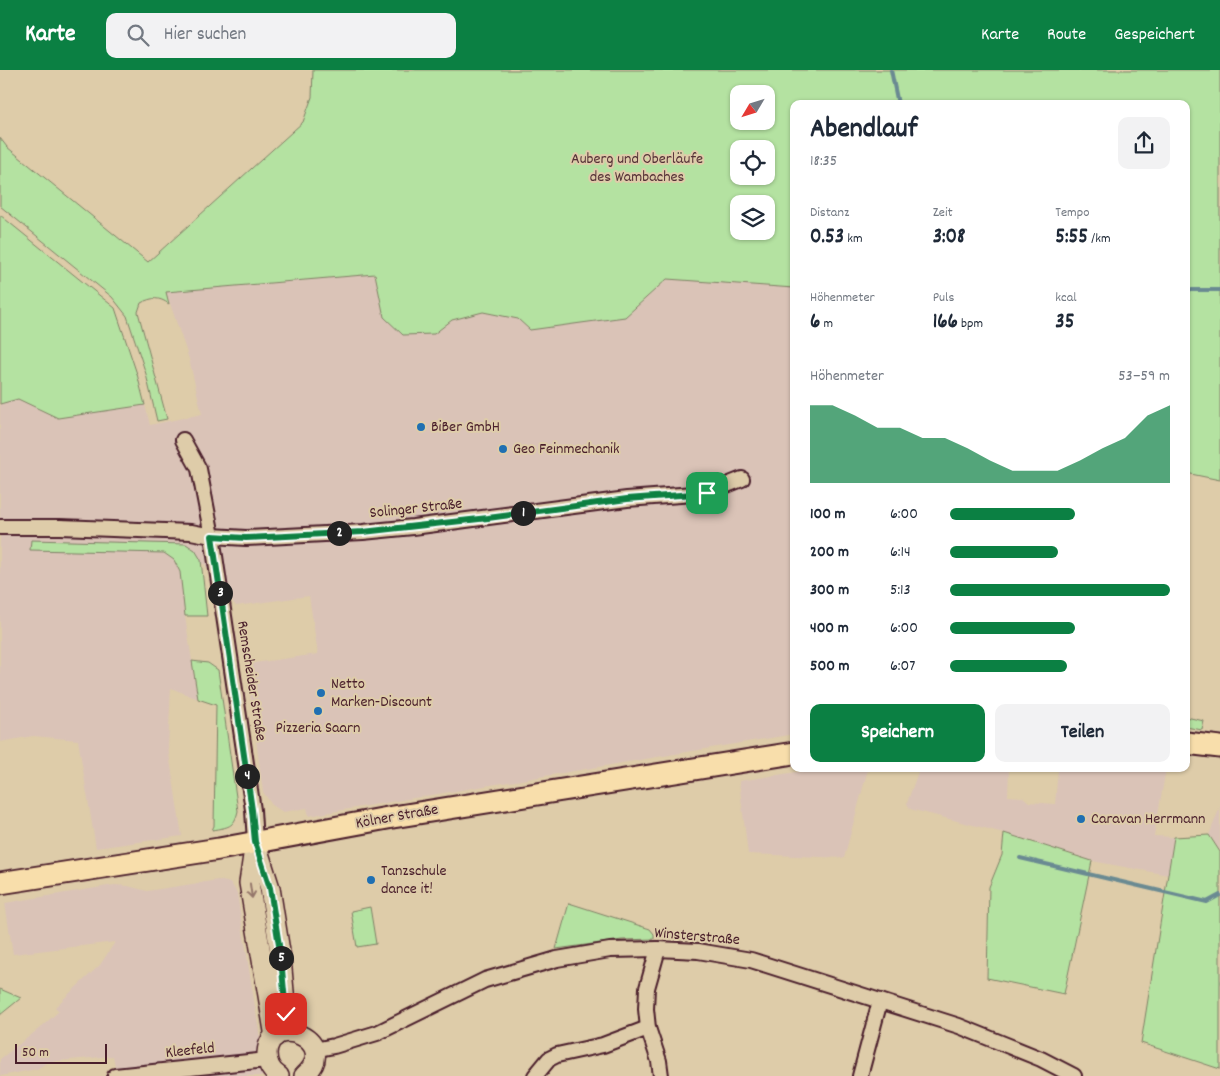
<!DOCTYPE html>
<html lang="de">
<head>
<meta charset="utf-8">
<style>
  :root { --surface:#fff; --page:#f2f2f3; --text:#1f2937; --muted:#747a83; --accent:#0b8043 }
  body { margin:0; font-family:Dekko,sans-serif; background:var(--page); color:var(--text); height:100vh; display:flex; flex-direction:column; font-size:19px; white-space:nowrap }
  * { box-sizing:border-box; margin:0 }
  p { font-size:16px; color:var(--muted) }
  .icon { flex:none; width:28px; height:28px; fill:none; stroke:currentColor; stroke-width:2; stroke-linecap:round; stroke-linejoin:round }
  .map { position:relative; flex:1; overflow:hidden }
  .drawer { position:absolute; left:790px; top:30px; width:400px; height:672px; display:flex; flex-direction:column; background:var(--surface); border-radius:10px; box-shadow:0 1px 4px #0004 }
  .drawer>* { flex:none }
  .needle { width:32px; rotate:232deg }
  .buttons { position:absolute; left:730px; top:15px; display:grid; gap:10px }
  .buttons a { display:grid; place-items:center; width:45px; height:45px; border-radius:10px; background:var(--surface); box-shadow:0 1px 4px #0004; font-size:25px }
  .scale { position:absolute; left:15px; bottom:12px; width:92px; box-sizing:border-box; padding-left:5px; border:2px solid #4a1f2b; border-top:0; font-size:14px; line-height:18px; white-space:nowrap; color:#4a1f2b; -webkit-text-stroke:4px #decca9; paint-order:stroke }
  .pin { position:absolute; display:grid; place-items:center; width:42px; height:42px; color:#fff; margin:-21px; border-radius:10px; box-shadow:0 2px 8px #0006 }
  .km { position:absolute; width:25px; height:25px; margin:-12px; border-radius:50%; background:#222; color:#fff; font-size:14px; line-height:25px; text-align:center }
  .round { display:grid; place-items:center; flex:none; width:52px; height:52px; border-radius:10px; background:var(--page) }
  .headline { display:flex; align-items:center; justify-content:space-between; height:85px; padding:0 20px }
  h1 { font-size:28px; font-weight:800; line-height:38px }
  .stats { display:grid; grid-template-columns:repeat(3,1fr); gap:8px; height:85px; padding:5px 20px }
  .stats div { display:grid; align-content:center }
  .stats b { font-size:21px; font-weight:800 }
  .stats small { font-size:14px; font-weight:400 }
  .stats p { font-size:14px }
  .chart { height:140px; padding:10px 20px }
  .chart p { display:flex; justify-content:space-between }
  .chart svg { width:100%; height:90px; margin-top:5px; fill:var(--accent); opacity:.7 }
  .cta { display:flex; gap:10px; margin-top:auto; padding:10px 20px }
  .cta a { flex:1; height:58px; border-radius:10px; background:var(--accent); color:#fff; font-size:20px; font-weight:800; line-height:58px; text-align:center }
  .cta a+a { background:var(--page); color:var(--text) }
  ul { padding:0 20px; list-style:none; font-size:16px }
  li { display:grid; grid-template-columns:80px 60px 1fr; align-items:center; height:38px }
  li i { height:12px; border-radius:6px; background:var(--accent) }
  header { display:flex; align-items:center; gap:30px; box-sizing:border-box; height:70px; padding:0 25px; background:var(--accent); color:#fff }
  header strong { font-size:24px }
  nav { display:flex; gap:28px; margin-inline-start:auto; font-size:18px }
  .search { width:350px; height:45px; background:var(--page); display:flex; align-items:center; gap:12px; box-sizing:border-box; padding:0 18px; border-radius:10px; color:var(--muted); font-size:19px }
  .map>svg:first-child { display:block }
  .built { fill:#dac3b7 }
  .green { fill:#b4e2a1; stroke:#7f8066; fill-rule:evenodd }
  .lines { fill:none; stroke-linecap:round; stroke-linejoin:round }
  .stream { stroke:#6a8a92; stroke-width:4 }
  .street-casing { stroke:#4a1f2b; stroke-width:18 }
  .secondary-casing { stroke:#4a1f2b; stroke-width:22 }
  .primary-casing { stroke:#4a1f2b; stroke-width:25 }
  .street { stroke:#decca9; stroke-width:14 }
  .secondary { stroke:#decca9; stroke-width:19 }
  .primary { stroke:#f8deab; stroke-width:21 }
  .oneway { stroke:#94766a }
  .route-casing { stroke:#fff; stroke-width:10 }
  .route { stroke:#0b8043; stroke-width:6 }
  .poi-dot { fill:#1f6fb2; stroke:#decca9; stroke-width:2 }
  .labels { text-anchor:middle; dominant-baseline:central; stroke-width:4; stroke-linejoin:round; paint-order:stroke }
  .park-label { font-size:16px; fill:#553237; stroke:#decca9 }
  .poi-label { font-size:16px; fill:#4a1f2b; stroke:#decca9; text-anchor:start }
  .street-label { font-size:16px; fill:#4a1f2b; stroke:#decca9 }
</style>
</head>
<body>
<header>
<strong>Karte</strong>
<div class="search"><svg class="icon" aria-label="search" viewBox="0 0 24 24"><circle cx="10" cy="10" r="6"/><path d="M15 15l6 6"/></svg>Hier suchen</div>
<nav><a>Karte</a><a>Route</a><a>Gespeichert</a></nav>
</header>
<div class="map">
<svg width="1220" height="1006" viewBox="0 0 1220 1006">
  <rect width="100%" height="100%" fill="#decca9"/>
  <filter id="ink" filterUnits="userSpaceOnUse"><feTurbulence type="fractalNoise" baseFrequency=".02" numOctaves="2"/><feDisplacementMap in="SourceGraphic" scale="10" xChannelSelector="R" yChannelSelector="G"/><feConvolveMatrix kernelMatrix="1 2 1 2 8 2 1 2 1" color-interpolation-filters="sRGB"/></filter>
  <g filter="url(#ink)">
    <!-- built -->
    <g class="built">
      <polygon points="375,204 384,247 434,264 452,250 483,242 518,249 625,247 667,209 794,218 794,664 343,740 309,746 307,738 283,742 272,735 263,722 246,594 318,584 309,526 236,536 204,494 180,493 185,546 198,629 171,618 168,677 182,766 96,778 78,670 33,666 0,672 0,334 18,329 58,348 145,335 150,355 202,344 189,289 166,222"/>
      <polygon points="816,699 868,699 844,788 748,784 739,711"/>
      <polygon points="919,699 1009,699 1008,726 1023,727 1029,732 1055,734 1058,699 1166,699 1154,766 1174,767 1168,805 1092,791 1004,763 910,739 907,733"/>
      <polygon points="1220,737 1220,782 1209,765"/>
      <polygon points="218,810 231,813 237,823 266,1006 117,1006 113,986 48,992 37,999 0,1006 0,989 40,958 59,941 55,937 100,895 115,872 13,884 5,833 114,815 128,816 147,821"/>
    </g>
    <!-- green -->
    <g class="green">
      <path d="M313,0H1220V410L1186,403V34H794V218L667,209L625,247L530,260L518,249L483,242L452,250L434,264L403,265L384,247L375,204L166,222L169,234C159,227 152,227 141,233L138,242L167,349L157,351L146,304L127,246L112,227L0,136V68L7,77L148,192L303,52L312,27ZM739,24H766V51H739ZM739,79H766V106H739ZM739,134H766V161H739Z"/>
      <polygon points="0,145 115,238 137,304 145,335 58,348 18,329 0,334"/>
      <polygon points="31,470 186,474 195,480 201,490 207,546 185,546 180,502 174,490 164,483 30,480"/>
      <path d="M192,591L208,593L218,600L238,741C234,758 228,757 212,760L214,756L216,635L198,629Z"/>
      <polygon points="1186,647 1204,651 1202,660 1186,657"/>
      <polygon points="1004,763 1092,791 1064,924 987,908 989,817 1002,785"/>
      <polygon points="1209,765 1220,782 1220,999 1141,973 1174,767"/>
      <polygon points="569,833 650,859 654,864 654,869 622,870 556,879"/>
      <polygon points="370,837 376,874 357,877 351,841"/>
      <polygon points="0,919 21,928 0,945"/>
    </g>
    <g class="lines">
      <!-- stream -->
      <g class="stream">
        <polyline points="891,0 898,34"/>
        <polyline points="1186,220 1220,220"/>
        <polyline points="1020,788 1207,832 1220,825"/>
      </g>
      <!-- street casing -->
      <g class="street-casing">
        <g id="street">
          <polyline points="183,370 199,399 212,466 253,740 255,772"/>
          <polyline points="0,457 60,457 191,462 212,466 246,468 363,462 413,457 627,429 707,423 742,409"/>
          <polyline points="648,958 646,939 647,918 658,879"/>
          <polyline points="314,980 334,976 377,963 485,910 557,889 610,880 658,879 698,881 751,890 959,956 1041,989 1074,1006"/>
          <polyline points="115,1006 267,990"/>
          <polyline points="535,1006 549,989 557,985 603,975 648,958 659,991 661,1006"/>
          <polyline points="860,1006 880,931"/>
        </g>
      </g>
      <!-- secondary casing -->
      <g class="secondary-casing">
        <g id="secondary">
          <polyline points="255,772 249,813 275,967"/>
          <polyline points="257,777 270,818 281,888 286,944 291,962"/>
          <path d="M279,1006C270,1001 267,993 267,983C270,940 343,972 304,1006"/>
        </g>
      </g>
      <!-- primary casing -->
      <g class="primary-casing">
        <g id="primary">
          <polyline points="1186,673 1220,677"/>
          <polyline points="0,813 219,779 393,747 794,683"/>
        </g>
      </g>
      <!-- street -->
      <use href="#street" class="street"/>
      <!-- secondary -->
      <use href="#secondary" class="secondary"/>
      <!-- primary -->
      <use href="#primary" class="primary"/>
    </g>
    <!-- one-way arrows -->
    <defs><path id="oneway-shaft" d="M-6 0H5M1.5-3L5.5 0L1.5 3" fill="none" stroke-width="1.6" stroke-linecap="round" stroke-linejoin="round" transform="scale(1.25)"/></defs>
    <use class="oneway" href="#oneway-shaft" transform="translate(251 821) rotate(82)"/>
  </g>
  <g class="lines" filter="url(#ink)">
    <!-- route casing -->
    <g class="route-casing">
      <polyline id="route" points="286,944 281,888 270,818 255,772 252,740 212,466 246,468 363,462 488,448 627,429 707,423"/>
    </g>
    <!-- route -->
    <use href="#route" class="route"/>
  </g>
  <!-- markers -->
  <g class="poi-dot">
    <circle cx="421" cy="357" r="5"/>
    <circle cx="503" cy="379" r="5"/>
    <circle cx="321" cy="623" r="5"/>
    <circle cx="318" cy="641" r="5"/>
    <circle cx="1081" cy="749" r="5"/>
    <circle cx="371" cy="810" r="5"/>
  </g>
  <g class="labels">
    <!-- park labels -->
    <g class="park-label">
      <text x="637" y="89">Auberg und Oberläufe<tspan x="637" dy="18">des Wambaches</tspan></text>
    </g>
    <!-- poi labels -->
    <g class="poi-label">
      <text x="431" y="357">BiBer GmbH</text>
      <text x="513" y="379">Geo Feinmechanik</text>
      <text x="331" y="614">Netto<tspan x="331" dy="18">Marken-Discount</tspan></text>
      <text x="318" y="658" text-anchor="middle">Pizzeria Saarn</text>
      <text x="1091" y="749">Caravan Herrmann</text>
      <text x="381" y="801">Tanzschule<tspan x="381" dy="18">dance it!</tspan></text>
    </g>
    <!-- street labels -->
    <g class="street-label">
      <text transform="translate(416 439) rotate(-6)">Solinger Straße</text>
      <text transform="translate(251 611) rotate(81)">Remscheider Straße</text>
      <text transform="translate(397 747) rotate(-10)">Kölner Straße</text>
      <text transform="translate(697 867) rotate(5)">Winsterstraße</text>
      <text transform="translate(190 981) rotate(-6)">Kleefeld</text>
    </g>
  </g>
</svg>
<div class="buttons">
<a><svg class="needle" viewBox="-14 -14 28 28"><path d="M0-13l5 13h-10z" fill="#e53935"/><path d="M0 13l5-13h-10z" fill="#747a83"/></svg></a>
<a><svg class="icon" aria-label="locate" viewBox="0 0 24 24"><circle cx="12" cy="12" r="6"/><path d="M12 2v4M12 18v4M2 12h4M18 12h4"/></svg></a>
<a><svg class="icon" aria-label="layers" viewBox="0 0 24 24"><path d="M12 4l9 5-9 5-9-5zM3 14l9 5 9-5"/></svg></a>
</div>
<div class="scale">50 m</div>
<div class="pin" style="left:707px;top:423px;background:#1e9e55"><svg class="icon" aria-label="arrive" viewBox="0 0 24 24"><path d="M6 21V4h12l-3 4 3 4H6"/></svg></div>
<div class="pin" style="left:286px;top:944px;background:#d93025"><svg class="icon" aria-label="check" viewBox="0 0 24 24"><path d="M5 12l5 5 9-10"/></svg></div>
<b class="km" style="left:523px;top:443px">1</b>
<b class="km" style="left:339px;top:463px">2</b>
<b class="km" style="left:220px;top:523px">3</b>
<b class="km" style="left:247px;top:706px">4</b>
<b class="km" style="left:281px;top:888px">5</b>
<section class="drawer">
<div class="headline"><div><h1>Abendlauf</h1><p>18:35</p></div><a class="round"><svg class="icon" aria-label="share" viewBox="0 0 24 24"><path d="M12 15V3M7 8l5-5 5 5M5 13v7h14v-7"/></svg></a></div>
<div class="stats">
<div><p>Distanz</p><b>0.53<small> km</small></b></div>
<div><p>Zeit</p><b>3:08</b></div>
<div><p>Tempo</p><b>5:55<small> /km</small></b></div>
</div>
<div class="stats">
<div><p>Höhenmeter</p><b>6<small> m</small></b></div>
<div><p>Puls</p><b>166<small> bpm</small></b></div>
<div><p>kcal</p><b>35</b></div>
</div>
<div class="chart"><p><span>Höhenmeter</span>53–59 m</p>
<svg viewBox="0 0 160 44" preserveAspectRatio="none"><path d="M0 44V6L10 6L20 11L30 17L40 17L50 22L60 22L70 27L80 33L90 38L100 38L110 38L120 33L130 27L140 22L150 11L160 6V44z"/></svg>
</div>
<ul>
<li><b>100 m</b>6:00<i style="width:57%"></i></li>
<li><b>200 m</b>6:14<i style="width:49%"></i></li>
<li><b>300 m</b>5:13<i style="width:100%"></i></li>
<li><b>400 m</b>6:00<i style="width:57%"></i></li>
<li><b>500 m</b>6:07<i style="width:53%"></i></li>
</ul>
<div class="cta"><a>Speichern</a><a>Teilen</a></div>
</section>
</div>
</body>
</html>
